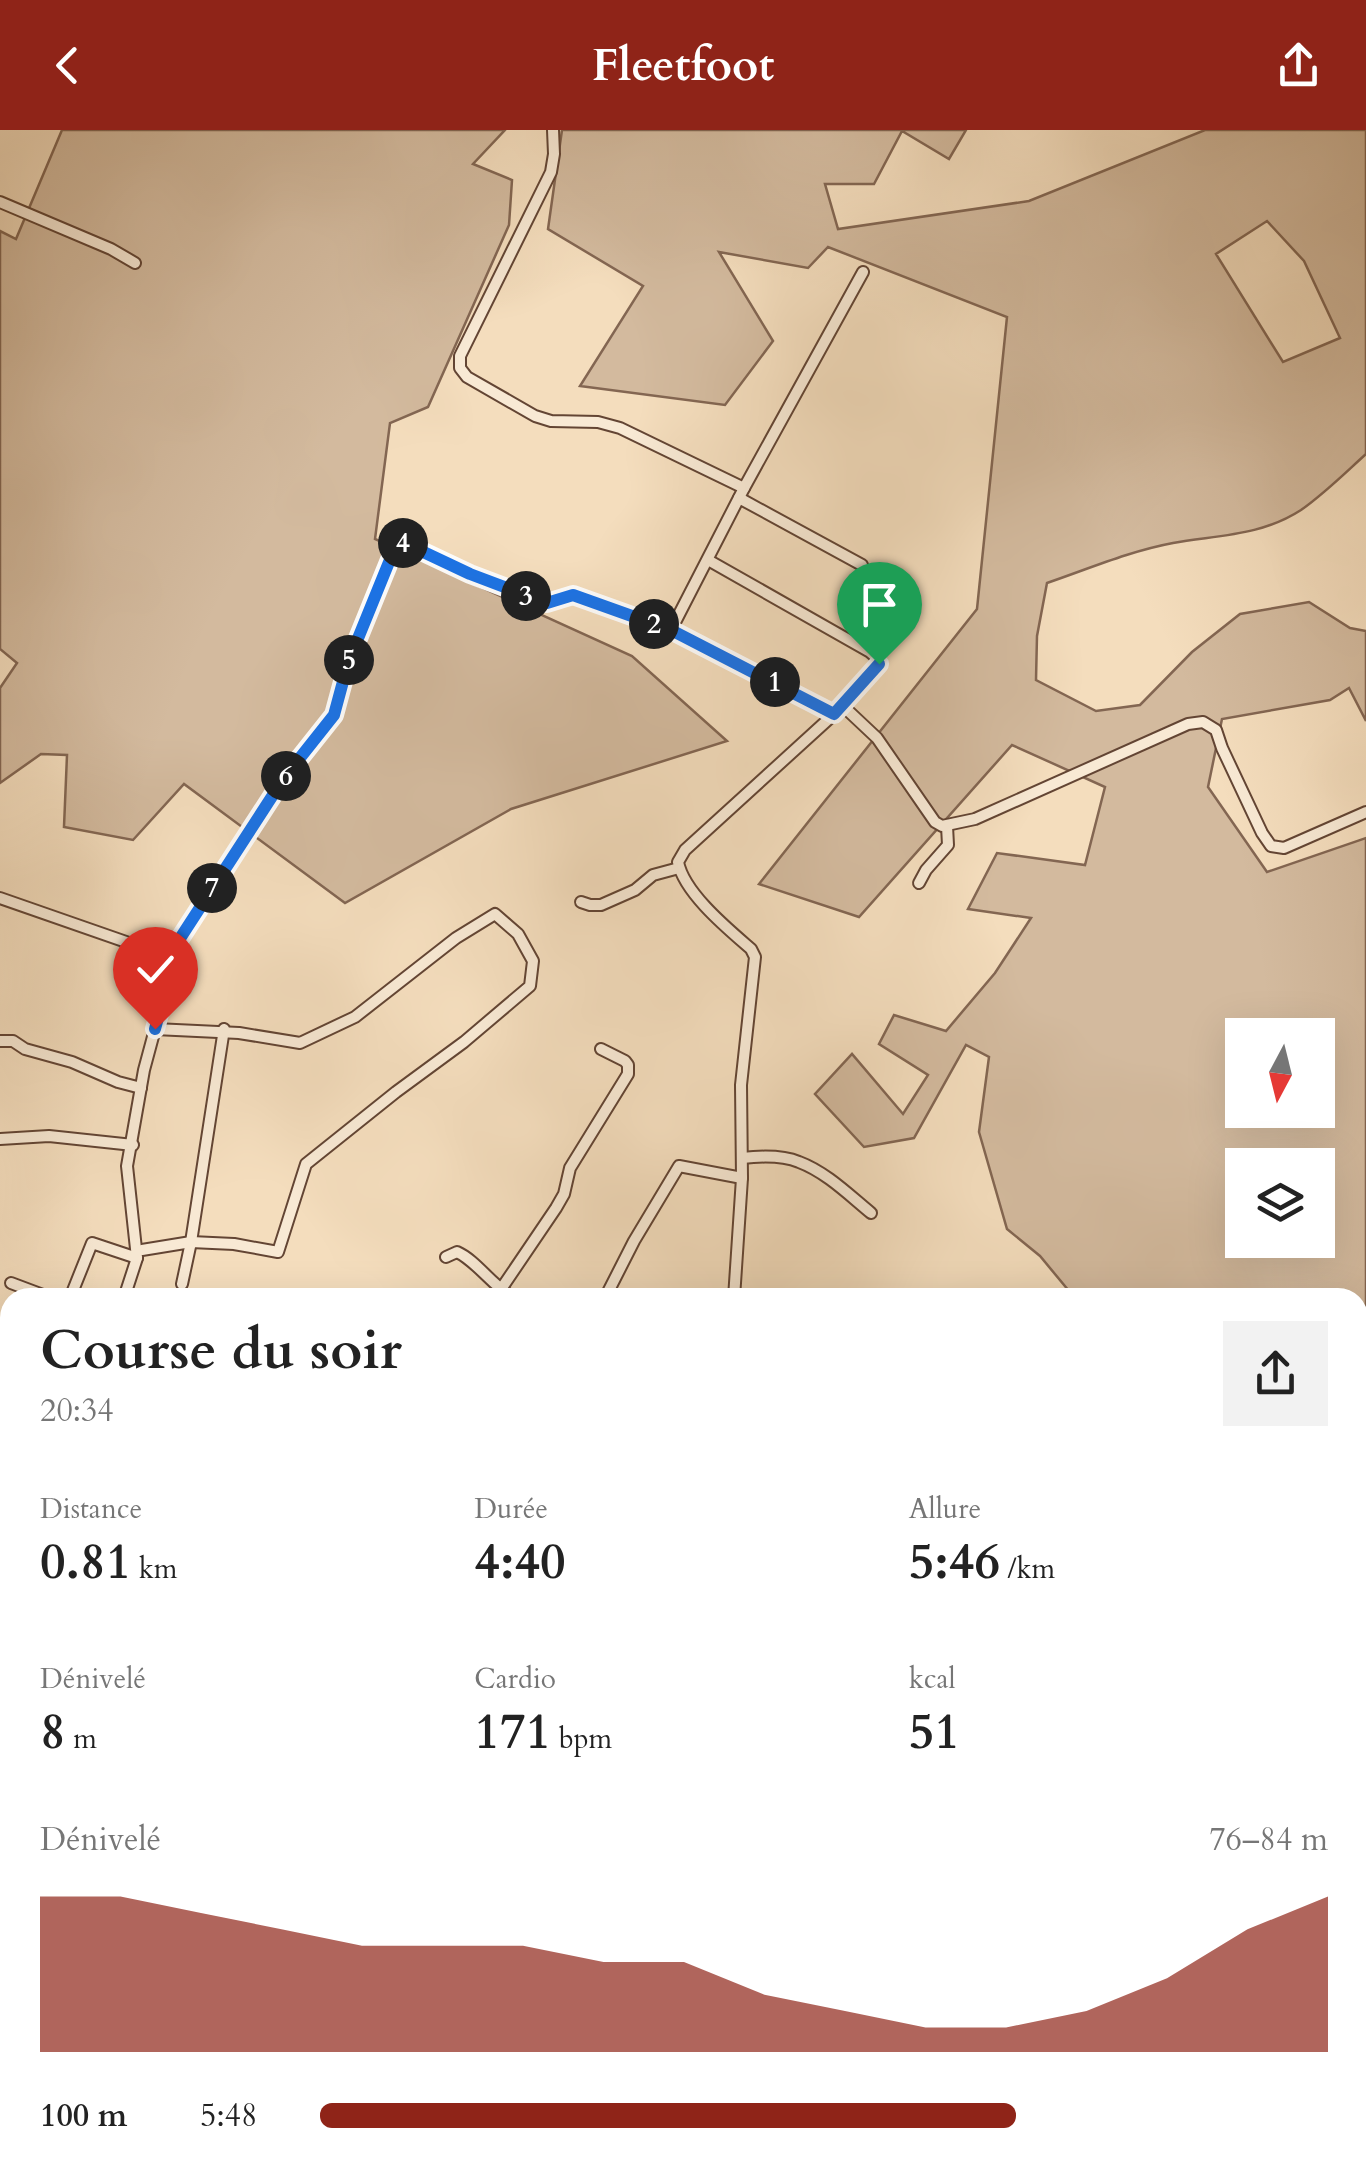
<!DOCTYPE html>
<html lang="fr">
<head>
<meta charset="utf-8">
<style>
  :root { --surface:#fff; --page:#f2f2f2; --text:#222; --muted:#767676; --accent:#8f2418 }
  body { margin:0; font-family:Cardo,serif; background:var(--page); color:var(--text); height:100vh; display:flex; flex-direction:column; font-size:38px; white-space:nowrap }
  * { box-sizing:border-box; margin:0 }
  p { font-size:32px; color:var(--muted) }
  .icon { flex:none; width:55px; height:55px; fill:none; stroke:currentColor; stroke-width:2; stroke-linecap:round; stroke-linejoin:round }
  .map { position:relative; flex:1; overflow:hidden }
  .details { position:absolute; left:0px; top:1158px; width:1368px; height:888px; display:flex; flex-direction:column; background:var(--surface); border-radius:30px 30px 0 0; box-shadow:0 10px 40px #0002 }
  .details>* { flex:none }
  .needle { width:65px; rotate:187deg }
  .buttons { position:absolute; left:1225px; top:888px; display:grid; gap:20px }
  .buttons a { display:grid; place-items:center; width:110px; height:110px; border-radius:0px; background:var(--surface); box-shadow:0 10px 40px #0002; font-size:50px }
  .pin { position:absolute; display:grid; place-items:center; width:85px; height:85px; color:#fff; margin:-102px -42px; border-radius:50% 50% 50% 0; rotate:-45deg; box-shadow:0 0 10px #0007 }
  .pin .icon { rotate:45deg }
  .km { position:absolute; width:50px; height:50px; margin:-25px; border-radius:50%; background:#222; color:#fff; font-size:28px; line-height:50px; text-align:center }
  .round { display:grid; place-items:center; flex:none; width:105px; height:105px; border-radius:0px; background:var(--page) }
  .summary { display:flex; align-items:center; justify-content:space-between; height:170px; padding:0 40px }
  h1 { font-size:55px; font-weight:600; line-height:75px }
  .stats { display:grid; grid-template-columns:repeat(3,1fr); gap:15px; height:170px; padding:10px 40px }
  .stats div { display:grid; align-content:center }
  .stats b { font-size:50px; font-weight:600 }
  .stats small { font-size:28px; font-weight:400 }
  .stats p { font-size:28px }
  .chart { height:280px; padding:20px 40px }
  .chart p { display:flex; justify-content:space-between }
  .chart svg { width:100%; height:180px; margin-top:10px; fill:var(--accent); opacity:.7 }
  ul { padding:0 40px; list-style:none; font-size:32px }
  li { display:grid; grid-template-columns:160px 120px 1fr; align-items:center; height:75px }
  li i { height:25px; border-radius:12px; background:var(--accent) }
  header { display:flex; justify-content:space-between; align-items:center; height:130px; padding:0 40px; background:var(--accent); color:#fff; font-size:45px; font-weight:600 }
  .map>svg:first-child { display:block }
  .green { fill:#d3ba9e; stroke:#836652; stroke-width:2.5; fill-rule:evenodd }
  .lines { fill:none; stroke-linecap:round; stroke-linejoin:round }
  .street-casing { stroke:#634534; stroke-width:14 }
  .street { stroke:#f8e9d4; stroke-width:10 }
  .route-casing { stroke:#fff; stroke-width:20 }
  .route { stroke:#1a73e8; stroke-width:12 }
</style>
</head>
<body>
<header><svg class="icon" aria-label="back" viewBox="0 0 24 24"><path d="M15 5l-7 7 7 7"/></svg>Fleetfoot<svg class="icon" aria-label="share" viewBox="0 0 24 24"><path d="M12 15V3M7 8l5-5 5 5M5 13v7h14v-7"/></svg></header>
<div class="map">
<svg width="1366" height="2043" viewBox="0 0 1366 2043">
  <rect width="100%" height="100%" fill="#f4ddbd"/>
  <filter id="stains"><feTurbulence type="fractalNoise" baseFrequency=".002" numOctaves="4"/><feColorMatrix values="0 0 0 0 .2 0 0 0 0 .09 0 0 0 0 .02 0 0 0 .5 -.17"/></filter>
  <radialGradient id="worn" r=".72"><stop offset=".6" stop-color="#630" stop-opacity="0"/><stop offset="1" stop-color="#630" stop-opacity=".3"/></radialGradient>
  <!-- green -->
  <g class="green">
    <polygon points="62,0 505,0 473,34 512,50 509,95 428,277 390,293 375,409 632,526 727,611 511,679 345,773 184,654 133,710 64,697 67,625 41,624 0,653 0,558 17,533 0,519 0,101 16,109"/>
    <path d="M562,0H966L949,29L902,1L874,54H825L838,99L1029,71L1205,0H1366V324C1345,343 1324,364 1301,380C1261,406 1218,405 1173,413C1130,421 1088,439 1047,453L1037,506L1036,550L1096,581L1140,575L1192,522L1240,484L1309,472L1350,498L1366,501V591L1349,558L1330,570L1222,589L1208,657L1267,742L1366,708V1290L1358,1285V1168L1074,1167L1040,1126L1007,1099L979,1002L989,927L966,915L914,1008L864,1017L815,964L852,924L903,984L928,945L879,914L894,885L946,901L995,843L1031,788L968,779L997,723L1085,735L1105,657L1012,615L859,787L759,754L977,479L1007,187L828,117L808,138L719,122L773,211L725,275L580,256L643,156L548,99ZM1267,91L1304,131L1340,208L1283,232L1216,124ZM1242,905H1318V980H1242ZM1242,1035H1318V1110H1242Z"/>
    <polygon points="1358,1780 1366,1785 1366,1956 1358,1949"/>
  </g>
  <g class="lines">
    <!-- street casing -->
    <g class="street-casing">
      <g id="street">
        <polyline points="553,0 554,24 551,42 460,226 460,238 467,247 535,286 551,291 598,292 620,298 744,358"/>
        <polyline points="0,72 111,119 135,133"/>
        <polyline points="739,368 862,435"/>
        <path d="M708,430L870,522L878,529L879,534L843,576L685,720L678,732C684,763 728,799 751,819L755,827L741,955L742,1048L734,1168"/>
        <polyline points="671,500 744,358 863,142"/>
        <polyline points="843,576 877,608 935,692 942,696 975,689 1188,594 1203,592 1216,600 1222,618 1262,703 1271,716 1284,718 1366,682"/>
        <polyline points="919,753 926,740 948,715 947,696"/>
        <polyline points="0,768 175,829"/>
        <polyline points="581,772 590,775 601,775 635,760 653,745 679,738"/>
        <polyline points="0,911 13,911 25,919 72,932 118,952 141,958"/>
        <polyline points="0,1009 49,1006 133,1015"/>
        <path d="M742,1028C760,1026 782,1025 799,1032C826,1042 849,1065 871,1083"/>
        <polyline points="142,1120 191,1112 234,1114 278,1122 306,1034 396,962 464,912 530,856 533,831 518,804 495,784 456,808 355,887 300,913 239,903 155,899"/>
        <path d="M446,1127L457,1122C477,1131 492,1156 514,1168"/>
        <polyline points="11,1153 51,1168"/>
        <polyline points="182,1154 191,1112 224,899"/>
        <polyline points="70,1168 92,1113 137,1128"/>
        <polyline points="124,1168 137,1128 127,1036 144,940 179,810 284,648 334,585 348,533 398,410 470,444 547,473 573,465 671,500 834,584"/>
        <polyline points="495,1168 556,1078 564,1064 570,1038 628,944 628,935 625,931 601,919"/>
        <polyline points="605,1168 634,1111 679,1036 742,1048"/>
        <polyline points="10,1275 10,1274"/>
        <polyline points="1358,1400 1366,1402"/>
        <polyline points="10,1558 4,1638 6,1648 10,1652"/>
        <polyline points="1358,1629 1366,1597"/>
        <polyline points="1358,1676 1366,1682"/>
        <polyline points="1358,1758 1366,1760"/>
        <polyline points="1358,1956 1366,1964"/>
        <polyline points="0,2014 10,2014"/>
        <polyline points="727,2035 731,2043"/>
        <polyline points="894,2035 895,2043"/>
        <polyline points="962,2035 963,2043"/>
        <polyline points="1010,2035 1010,2043"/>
        <polyline points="1065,2040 1073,2043"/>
      </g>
    </g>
    <!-- street -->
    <use href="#street" class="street"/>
  </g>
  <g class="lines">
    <!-- route casing -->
    <g class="route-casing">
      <polyline id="route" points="155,899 179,810 284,648 334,585 348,533 398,410 470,444 547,473 573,465 671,500 834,584 879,534"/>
    </g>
    <!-- route -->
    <use href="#route" class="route"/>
  </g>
  <rect width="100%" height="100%" filter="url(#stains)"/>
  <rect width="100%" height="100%" fill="url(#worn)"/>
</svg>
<div class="buttons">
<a><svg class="needle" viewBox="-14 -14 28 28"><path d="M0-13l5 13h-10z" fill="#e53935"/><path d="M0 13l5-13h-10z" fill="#767676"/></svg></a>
<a><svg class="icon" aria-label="layers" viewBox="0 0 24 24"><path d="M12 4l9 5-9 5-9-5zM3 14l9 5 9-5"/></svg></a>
</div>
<div class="pin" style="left:879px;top:534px;background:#1e9e55"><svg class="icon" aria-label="arrive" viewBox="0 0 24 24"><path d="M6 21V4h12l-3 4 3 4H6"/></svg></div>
<div class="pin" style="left:155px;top:899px;background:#d93025"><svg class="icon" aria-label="check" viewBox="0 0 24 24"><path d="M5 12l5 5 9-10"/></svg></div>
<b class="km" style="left:775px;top:552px">1</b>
<b class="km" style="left:654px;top:494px">2</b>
<b class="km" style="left:526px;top:466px">3</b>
<b class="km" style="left:403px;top:413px">4</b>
<b class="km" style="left:349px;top:530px">5</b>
<b class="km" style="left:286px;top:646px">6</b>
<b class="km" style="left:212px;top:758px">7</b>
<section class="details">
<div class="summary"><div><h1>Course du soir</h1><p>20:34</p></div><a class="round"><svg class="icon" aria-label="share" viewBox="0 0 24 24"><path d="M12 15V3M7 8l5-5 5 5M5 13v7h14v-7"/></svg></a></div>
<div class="stats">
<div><p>Distance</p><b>0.81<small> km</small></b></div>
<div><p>Durée</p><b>4:40</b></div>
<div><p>Allure</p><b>5:46<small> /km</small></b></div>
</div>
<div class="stats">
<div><p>Dénivelé</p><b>8<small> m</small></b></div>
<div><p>Cardio</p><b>171<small> bpm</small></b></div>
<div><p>kcal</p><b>51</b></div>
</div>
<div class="chart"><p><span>Dénivelé</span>76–84 m</p>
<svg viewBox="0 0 160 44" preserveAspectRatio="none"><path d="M0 44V6L10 6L20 10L30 14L40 18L50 18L60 18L70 22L80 22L90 30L100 34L110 38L120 38L130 34L140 26L150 14L160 6V44z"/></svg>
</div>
<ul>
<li><b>100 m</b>5:48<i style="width:69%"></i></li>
</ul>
</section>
</div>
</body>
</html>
